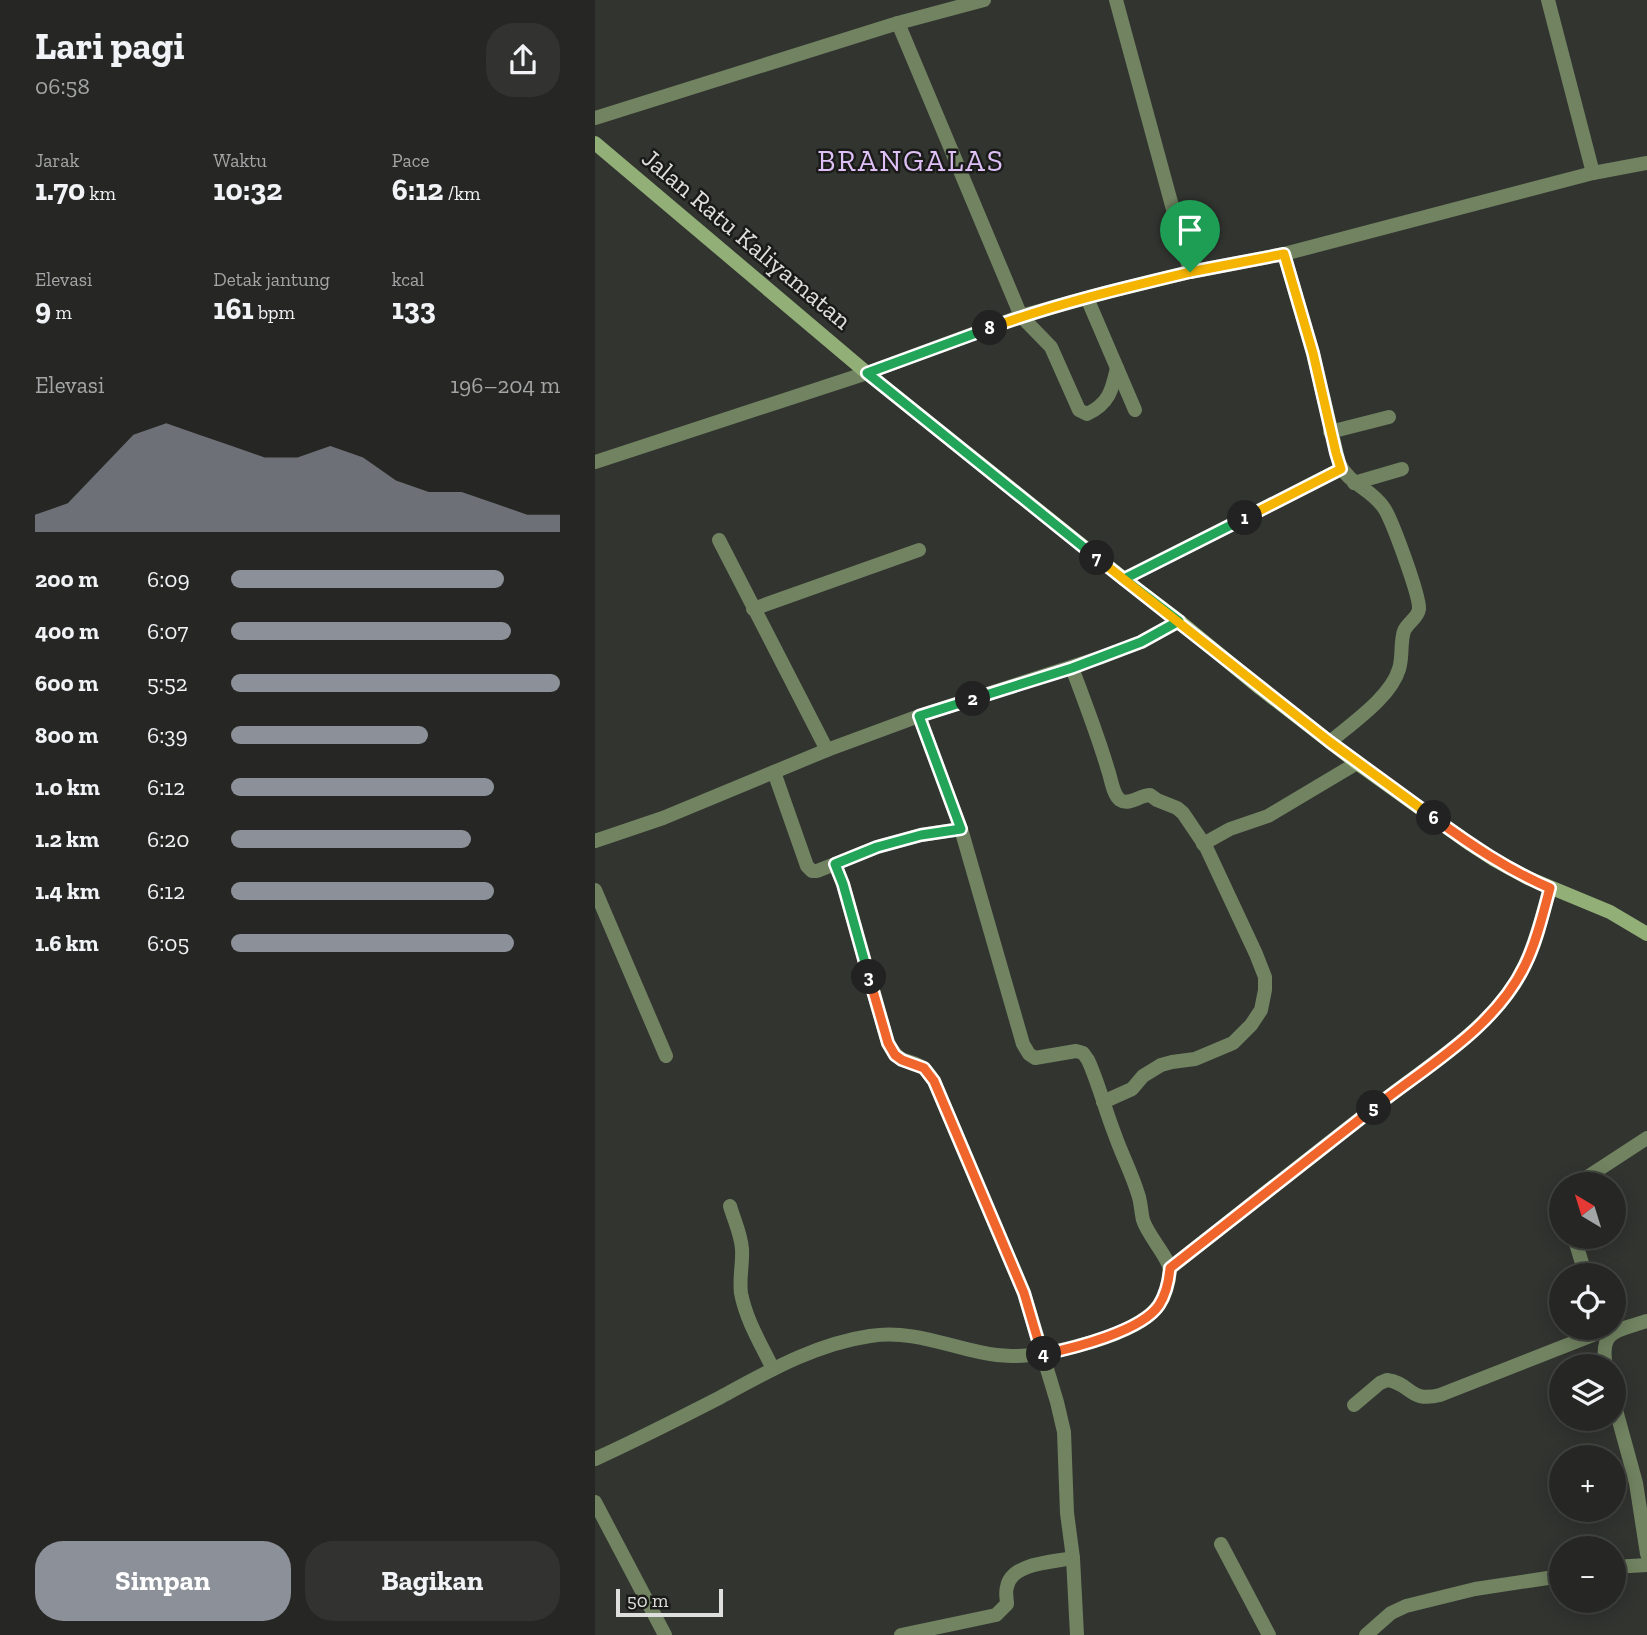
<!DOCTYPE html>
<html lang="id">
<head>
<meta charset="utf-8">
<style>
  :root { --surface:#262724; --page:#323331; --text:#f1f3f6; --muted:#a4a5a6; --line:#424441; --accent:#8c9099 }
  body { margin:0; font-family:"Zilla Slab",serif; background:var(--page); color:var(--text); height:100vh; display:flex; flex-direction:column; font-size:26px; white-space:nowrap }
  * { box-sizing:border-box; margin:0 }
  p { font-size:23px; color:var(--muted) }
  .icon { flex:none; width:38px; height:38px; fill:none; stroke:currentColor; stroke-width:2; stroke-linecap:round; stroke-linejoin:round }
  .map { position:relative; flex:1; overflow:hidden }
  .side { display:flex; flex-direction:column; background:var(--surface); width:595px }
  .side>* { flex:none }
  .needle { width:46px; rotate:322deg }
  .fabs { position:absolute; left:954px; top:1172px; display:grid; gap:14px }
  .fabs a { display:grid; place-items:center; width:77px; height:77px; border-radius:50%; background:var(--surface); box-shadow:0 4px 18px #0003,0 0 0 2px var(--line); font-size:35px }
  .scale { position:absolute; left:21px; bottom:18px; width:107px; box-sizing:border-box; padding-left:7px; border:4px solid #dfe0de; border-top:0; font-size:19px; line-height:24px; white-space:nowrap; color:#dfe0de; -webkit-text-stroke:5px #1a1b19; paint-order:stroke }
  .pin { position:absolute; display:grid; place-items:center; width:60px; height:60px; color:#fff; margin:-72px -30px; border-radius:50% 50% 50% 0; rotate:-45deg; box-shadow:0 0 7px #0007 }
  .pin .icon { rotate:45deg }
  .km { position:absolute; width:35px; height:35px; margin:-18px; border-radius:50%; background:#222; color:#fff; font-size:19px; line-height:35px; text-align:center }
  .round { display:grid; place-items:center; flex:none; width:74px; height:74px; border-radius:28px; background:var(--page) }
  .overview { display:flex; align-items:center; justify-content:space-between; height:119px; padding:0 35px }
  h1 { font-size:38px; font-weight:800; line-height:52px }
  .metrics { display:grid; grid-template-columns:repeat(3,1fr); gap:10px; height:119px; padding:7px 35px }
  .metrics div { display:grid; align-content:center }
  .metrics b { font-size:30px; font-weight:800 }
  .metrics small { font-size:19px; font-weight:400 }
  .metrics p { font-size:19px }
  .chart { height:196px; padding:14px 35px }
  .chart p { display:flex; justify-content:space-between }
  .chart svg { width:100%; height:126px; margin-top:7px; fill:var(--accent); opacity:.7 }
  .action { display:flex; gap:14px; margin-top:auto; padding:14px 35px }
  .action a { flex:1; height:80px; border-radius:28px; background:var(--accent); color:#fff; font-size:28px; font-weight:800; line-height:80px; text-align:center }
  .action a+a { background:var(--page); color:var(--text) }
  ul { padding:0 35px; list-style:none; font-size:23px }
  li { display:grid; grid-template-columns:112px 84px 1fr; align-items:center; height:52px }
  li i { height:18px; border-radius:9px; background:var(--accent) }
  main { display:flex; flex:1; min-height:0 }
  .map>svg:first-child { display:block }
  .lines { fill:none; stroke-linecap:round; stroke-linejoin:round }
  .street { stroke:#718361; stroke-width:14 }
  .secondary { stroke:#93af78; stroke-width:14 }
  .split-1-casing { stroke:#fff; stroke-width:14 }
  .split-2-casing { stroke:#fff; stroke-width:14 }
  .split-3-casing { stroke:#fff; stroke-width:14 }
  .split-4-casing { stroke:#fff; stroke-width:14 }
  .split-5-casing { stroke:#fff; stroke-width:14 }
  .split-6-casing { stroke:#fff; stroke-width:14 }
  .split-7-casing { stroke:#fff; stroke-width:14 }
  .split-8-casing { stroke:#fff; stroke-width:14 }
  .split-9-casing { stroke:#fff; stroke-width:14 }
  .split-1 { stroke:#f5b400; stroke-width:9 }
  .split-2 { stroke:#22a559; stroke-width:9 }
  .split-3 { stroke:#22a559; stroke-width:9 }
  .split-4 { stroke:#f0652b; stroke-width:9 }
  .split-5 { stroke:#f0652b; stroke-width:9 }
  .split-6 { stroke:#f0652b; stroke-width:9 }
  .split-7 { stroke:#f5b400; stroke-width:9 }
  .split-8 { stroke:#22a559; stroke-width:9 }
  .split-9 { stroke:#f5b400; stroke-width:9 }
  .labels { text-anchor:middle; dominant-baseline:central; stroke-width:5; stroke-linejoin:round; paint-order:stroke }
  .street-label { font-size:26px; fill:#dfe0de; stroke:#1a1b19 }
  .quarter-label { font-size:30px; letter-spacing:2px; fill:#dfc0f6; stroke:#1a1b19 }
</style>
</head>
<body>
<main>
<section class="side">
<div class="overview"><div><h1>Lari pagi</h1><p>06:58</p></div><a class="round"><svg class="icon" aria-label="share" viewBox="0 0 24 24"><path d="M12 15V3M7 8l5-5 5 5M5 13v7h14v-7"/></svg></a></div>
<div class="metrics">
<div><p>Jarak</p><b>1.70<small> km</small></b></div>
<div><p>Waktu</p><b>10:32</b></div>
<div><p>Pace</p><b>6:12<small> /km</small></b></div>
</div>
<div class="metrics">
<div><p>Elevasi</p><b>9<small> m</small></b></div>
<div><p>Detak jantung</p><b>161<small> bpm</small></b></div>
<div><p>kcal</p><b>133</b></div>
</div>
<div class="chart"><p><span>Elevasi</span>196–204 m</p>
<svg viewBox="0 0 160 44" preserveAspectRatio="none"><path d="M0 44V38L10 34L20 22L30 10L40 6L50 10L60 14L70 18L80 18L90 14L100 18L110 26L120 30L130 30L140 34L150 38L160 38V44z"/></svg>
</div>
<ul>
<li><b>200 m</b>6:09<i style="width:83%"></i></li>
<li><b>400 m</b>6:07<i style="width:85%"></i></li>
<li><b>600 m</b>5:52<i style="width:100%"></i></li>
<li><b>800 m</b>6:39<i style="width:60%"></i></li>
<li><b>1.0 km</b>6:12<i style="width:80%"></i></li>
<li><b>1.2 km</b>6:20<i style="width:73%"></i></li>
<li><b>1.4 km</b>6:12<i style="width:80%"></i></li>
<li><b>1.6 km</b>6:05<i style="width:86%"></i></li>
</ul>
<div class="action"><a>Simpan</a><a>Bagikan</a></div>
</section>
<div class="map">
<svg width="1052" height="1635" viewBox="0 0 1052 1635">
  <rect width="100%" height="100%" fill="#323430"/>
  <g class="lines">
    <!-- street -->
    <g class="street">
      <polyline points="521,0 595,272"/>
      <polyline points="953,0 998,173"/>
      <path d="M303,23L426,316L456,347L484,410L492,414C514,404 517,390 522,368"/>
      <polyline points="0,118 303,23 389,0"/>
      <path d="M689,254L718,353L744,463C754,485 776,488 789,508C797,520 825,596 824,609C823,618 812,623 809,631C805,643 808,657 804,669C796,697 757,723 735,742"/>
      <polyline points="492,298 540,410"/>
      <polyline points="735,432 794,417"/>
      <polyline points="0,462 272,373 426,316 513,292 595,272 689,254 998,173 1052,163"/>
      <polyline points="759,483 807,469"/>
      <polyline points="124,540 232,750"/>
      <polyline points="529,579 746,469"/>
      <polyline points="158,609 324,550"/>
      <path d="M477,668C490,702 503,736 513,770C516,778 518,795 525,800C534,806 545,795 555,795L562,800L582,808L588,813L611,847L661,954L670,977V990L666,1010L656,1025L638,1043L600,1059L577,1062L566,1065L548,1076L537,1089L508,1102"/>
      <polyline points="324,716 507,657 546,642 584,621"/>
      <polyline points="179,772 212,866 217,871 222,871 240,864"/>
      <path d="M366,829L326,835L282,847L240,864L248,884L293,1043C307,1067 309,1056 327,1067C332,1070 335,1076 339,1081L429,1293L462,1402L469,1432L472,1513L478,1558L482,1635"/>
      <path d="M0,841L68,818L232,750L324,716L366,829L428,1044L434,1054L440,1058L481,1051L488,1053L493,1060C504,1084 510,1110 520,1135C527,1155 537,1174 543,1194C546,1202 546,1212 548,1220C553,1236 575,1259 575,1271C574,1282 570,1297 563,1306C542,1336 451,1357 416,1356C368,1355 326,1328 275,1336C220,1344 172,1372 124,1398C83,1419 42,1440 0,1459"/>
      <polyline points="608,844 635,829 673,816 762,763"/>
      <polyline points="0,890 71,1056"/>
      <polyline points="980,1185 1052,1138"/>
      <path d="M135,1206C139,1220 146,1234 147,1249C148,1263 144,1278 146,1293C151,1320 166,1344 178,1369"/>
      <polyline points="979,1237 991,1276"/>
      <path d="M575,1268C645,1213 715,1157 785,1103C832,1066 887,1034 920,983C938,954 946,920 955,888"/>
      <path d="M1011,1367C1004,1329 1022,1331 1052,1321"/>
      <polyline points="1018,1399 1041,1483 1052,1554"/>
      <path d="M759,1405L785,1383L792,1380C816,1383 814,1403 845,1395L1008,1331"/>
      <polyline points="0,1502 70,1635"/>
      <polyline points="626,1544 674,1635"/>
      <polyline points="1018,1567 1052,1565"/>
      <path d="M306,1635L401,1615L412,1604C412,1599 410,1592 412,1587C416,1563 458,1562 478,1558"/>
      <polyline points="771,1635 796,1613 811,1606 880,1589 966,1576"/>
    </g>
    <!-- secondary -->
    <polyline class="secondary" points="0,143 272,373 529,579 584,621 665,688 762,763 875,844 898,859 933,878 1015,912 1052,934"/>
  </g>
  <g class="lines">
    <!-- split-1 casing -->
    <g class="split-1-casing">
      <polyline id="split-1" points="595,272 689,254 718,353 741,453 746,469 650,518"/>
    </g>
    <!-- split-2 casing -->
    <g class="split-2-casing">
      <polyline id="split-2" points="378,699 477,668 546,642 584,621 529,579 650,518"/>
    </g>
    <!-- split-3 casing -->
    <g class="split-3-casing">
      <polyline id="split-3" points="274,977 248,884 240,864 282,847 326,835 366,829 324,716 378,699"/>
    </g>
    <!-- split-4 casing -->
    <g class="split-4-casing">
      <polyline id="split-4" points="274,977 293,1043 300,1055 307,1060 329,1068 339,1081 429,1293 447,1354 449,1354"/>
    </g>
    <!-- split-5 casing -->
    <g class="split-5-casing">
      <path id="split-5" d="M449,1354C479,1348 547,1331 564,1305C571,1294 574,1280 575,1268L779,1108"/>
    </g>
    <!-- split-6 casing -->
    <g class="split-6-casing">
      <path id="split-6" d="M779,1108C832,1066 900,1028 930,965C942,941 948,913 955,888C913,870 876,845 839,818"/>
    </g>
    <!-- split-7 casing -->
    <g class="split-7-casing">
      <polyline id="split-7" points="502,558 735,742 839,818"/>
    </g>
    <!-- split-8 casing -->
    <g class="split-8-casing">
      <polyline id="split-8" points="395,328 272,373 502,558"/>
    </g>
    <!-- split-9 casing -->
    <g class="split-9-casing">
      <path id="split-9" d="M395,328C460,304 528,288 595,272"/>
    </g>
    <!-- split-1 -->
    <use href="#split-1" class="split-1"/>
    <!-- split-2 -->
    <use href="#split-2" class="split-2"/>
    <!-- split-3 -->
    <use href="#split-3" class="split-3"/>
    <!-- split-4 -->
    <use href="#split-4" class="split-4"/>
    <!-- split-5 -->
    <use href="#split-5" class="split-5"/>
    <!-- split-6 -->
    <use href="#split-6" class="split-6"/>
    <!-- split-7 -->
    <use href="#split-7" class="split-7"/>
    <!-- split-8 -->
    <use href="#split-8" class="split-8"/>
    <!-- split-9 -->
    <use href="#split-9" class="split-9"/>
  </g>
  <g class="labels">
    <!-- street labels -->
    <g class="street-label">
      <text transform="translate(152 239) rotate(40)">Jalan Ratu Kaliyamatan</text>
    </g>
    <!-- quarter labels -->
    <g class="quarter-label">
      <text x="316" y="161">BRANGALAS</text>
    </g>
  </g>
</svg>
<div class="fabs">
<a><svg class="needle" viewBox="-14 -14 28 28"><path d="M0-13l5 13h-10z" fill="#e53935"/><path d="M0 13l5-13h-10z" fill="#a4a5a6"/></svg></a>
<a><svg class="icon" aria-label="locate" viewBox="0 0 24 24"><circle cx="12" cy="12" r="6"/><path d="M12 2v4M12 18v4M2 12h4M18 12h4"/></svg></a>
<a><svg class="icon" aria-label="layers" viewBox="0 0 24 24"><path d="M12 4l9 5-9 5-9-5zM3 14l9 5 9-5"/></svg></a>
<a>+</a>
<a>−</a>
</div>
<div class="scale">50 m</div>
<div class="pin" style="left:595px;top:272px;background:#1e9e55"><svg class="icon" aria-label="arrive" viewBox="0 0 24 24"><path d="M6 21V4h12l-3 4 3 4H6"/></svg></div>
<b class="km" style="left:650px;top:518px">1</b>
<b class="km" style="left:378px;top:699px">2</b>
<b class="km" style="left:274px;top:977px">3</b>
<b class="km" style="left:449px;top:1354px">4</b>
<b class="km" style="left:779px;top:1108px">5</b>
<b class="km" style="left:839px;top:818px">6</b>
<b class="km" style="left:502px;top:558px">7</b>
<b class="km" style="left:395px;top:328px">8</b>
</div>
</main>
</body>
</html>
